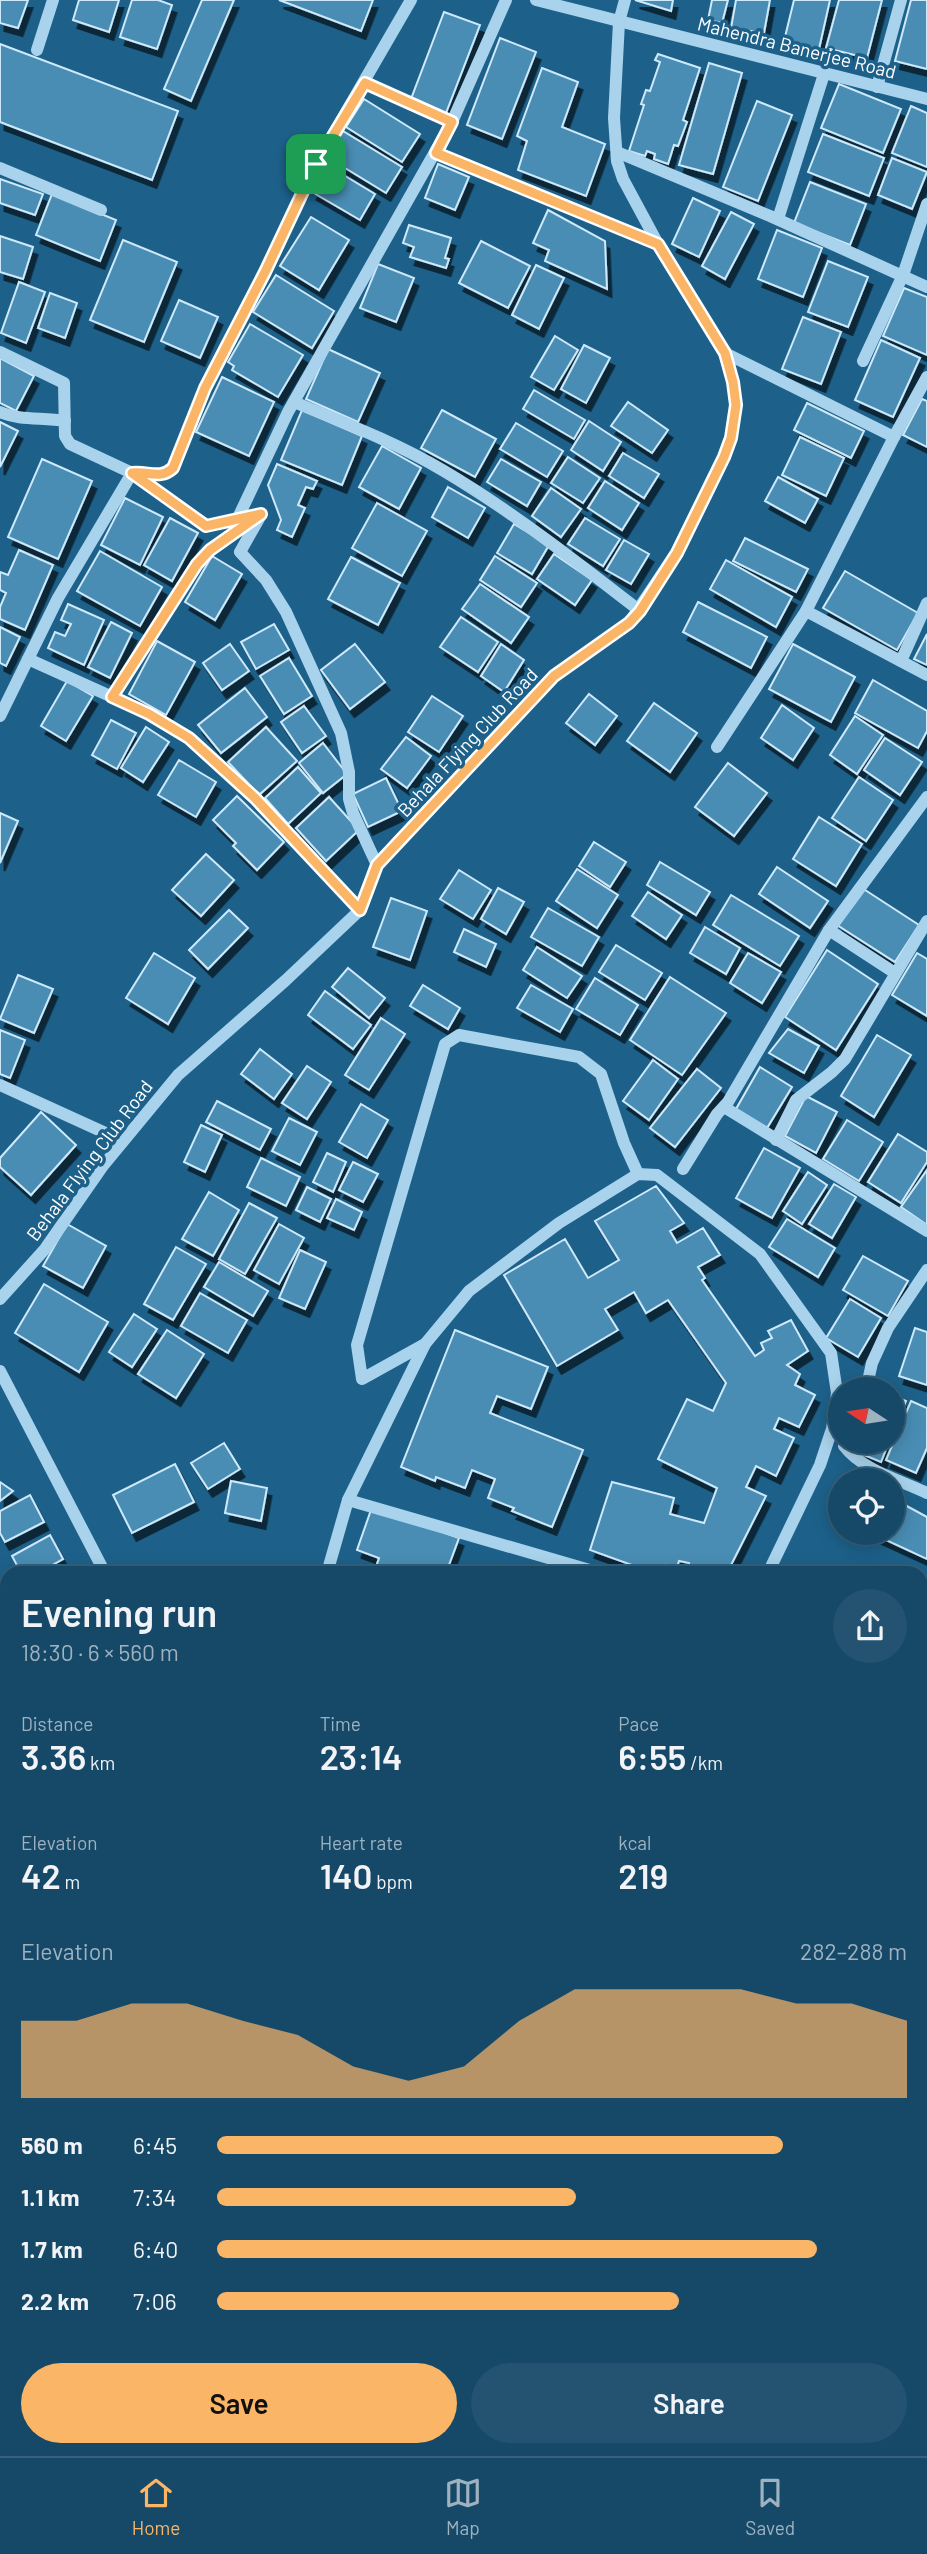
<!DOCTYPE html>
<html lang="en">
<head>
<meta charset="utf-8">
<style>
  :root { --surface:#164968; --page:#235371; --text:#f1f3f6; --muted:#9eb2c0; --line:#35617c; --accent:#fbb567 }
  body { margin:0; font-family:Barlow,sans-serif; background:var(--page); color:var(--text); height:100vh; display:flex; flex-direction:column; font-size:26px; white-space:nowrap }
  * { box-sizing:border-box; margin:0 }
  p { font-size:23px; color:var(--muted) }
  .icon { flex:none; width:38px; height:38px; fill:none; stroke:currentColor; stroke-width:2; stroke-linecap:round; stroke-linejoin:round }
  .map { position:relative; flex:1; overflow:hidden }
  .drawer { position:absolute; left:0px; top:1566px; width:928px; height:891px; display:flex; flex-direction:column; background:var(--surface); border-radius:21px 21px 0 0; box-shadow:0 4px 18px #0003,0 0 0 2px var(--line) }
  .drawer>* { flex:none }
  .needle { width:46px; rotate:282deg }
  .fabs { position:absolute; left:828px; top:1377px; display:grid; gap:14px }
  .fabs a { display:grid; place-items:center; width:77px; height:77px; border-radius:50%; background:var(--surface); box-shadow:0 4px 18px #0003,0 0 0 2px var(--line); font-size:35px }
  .pin { position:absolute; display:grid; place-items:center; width:60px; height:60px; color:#fff; margin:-30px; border-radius:14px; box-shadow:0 4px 10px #0006 }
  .round { display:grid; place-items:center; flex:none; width:74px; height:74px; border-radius:37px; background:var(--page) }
  .overview { display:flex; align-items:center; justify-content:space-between; height:119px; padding:0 21px }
  h1 { font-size:38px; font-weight:600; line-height:52px }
  .figures { display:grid; grid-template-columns:repeat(3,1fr); gap:10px; height:119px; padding:7px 21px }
  .figures div { display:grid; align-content:center }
  .figures b { font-size:35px; font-weight:600 }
  .figures small { font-size:19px; font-weight:400 }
  .figures p { font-size:19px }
  .chart { height:196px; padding:14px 21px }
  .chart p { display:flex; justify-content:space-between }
  .chart svg { width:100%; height:126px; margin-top:7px; fill:var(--accent); opacity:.7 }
  .action { display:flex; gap:14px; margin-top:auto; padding:14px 21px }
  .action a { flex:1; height:80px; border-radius:42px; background:var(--accent); color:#111; font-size:28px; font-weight:600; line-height:80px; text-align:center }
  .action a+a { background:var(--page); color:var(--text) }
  ul { padding:0 21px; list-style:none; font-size:23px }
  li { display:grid; grid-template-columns:112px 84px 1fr; align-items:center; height:52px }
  li i { height:18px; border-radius:9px; background:var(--accent) }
  .tabs { display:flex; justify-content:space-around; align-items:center; height:98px; border-top:2px solid var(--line); background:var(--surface); font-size:19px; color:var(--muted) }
  .tabs a { display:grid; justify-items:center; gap:4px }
  .tabs .selected { color:var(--accent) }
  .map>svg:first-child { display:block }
  .building { fill:#4a8db4; stroke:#cee9f9; stroke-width:2; filter:url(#shadow) }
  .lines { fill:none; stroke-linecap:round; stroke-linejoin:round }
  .minor { stroke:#a9d3ec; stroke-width:12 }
  .route-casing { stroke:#fff; stroke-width:14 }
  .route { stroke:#fbb567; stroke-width:9 }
  .labels { text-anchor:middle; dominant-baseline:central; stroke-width:7; stroke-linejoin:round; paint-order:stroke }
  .street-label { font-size:19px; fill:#fff; stroke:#1d618a }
</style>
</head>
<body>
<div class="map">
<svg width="927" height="2456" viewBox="0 0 927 2456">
  <defs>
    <filter id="shadow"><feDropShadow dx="4.5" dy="8" stdDeviation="0" flood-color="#0009"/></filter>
  </defs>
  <rect width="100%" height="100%" fill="#1d618a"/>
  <!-- building -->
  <g class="building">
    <polygon points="0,0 28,0 18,28 0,23"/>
    <polygon points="79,0 119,0 109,32 73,20"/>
    <polygon points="132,0 158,0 172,5 157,49 120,37"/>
    <polygon points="202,0 234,0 191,101 164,89"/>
    <polygon points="279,0 373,0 361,31"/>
    <polygon points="635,0 673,0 671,11"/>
    <polygon points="712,0 728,0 722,23 708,20"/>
    <polygon points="736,0 770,0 764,33 731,28"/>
    <polygon points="794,0 830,0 819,49 784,41"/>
    <polygon points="839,0 882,0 867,58 826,48"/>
    <polygon points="911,0 927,0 927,69 895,61"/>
    <polygon points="444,12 480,25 446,113 411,99"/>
    <polygon points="500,38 536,52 502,139 467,125"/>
    <polygon points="0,44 178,111 152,180 0,122"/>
    <polygon points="658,54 700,68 683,120 687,122 678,146 674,145 668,164 654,159 655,154 647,151 645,156 629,151 644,105 641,104 646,90 650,91 660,62 655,60"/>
    <polygon points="709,63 742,73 713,174 679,165"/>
    <polygon points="542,68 578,82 562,127 605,144 586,196 518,170 527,141 517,136"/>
    <polygon points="839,84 901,109 883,153 821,128"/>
    <polygon points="364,99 420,134 402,162 346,127"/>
    <polygon points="757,101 792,115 758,201 723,187"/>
    <polygon points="911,106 927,113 927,167 892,153"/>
    <polygon points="343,131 402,167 386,193 327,157"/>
    <polygon points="823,134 884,158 869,196 808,172"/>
    <polygon points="892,158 927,172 912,209 878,195"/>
    <polygon points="438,164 469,177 455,210 425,198"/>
    <polygon points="327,165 375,194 360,220 312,192"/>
    <polygon points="0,179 43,194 35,215 0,203"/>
    <polygon points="810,182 866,204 850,245 794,223"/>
    <polygon points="52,194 116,220 100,261 36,235"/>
    <polygon points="693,198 720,211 699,257 672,244"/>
    <polygon points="548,210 605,241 607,289 545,261 549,250 533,243"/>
    <polygon points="731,212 754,224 725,279 702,266"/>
    <polygon points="311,217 349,240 319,290 280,266"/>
    <polygon points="409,225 451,238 445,258 449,259 446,268 410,257 414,247 403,243"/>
    <polygon points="777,230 822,248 803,297 758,279"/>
    <polygon points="0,236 33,247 23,279 0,272"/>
    <polygon points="123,240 177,262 144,342 90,320"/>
    <polygon points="481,241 530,266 508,308 459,283"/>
    <polygon points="828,261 868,277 848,327 808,312"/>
    <polygon points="378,264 414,278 396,322 360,308"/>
    <polygon points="536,265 564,278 539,329 512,315"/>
    <polygon points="276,275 334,311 312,348 253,312"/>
    <polygon points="19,282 45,292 26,343 1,333"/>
    <polygon points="904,288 927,297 927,355 883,336"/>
    <polygon points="50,293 77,303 65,338 38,328"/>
    <polygon points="179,300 218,317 200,358 161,341"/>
    <polygon points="803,317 841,332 821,384 782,369"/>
    <polygon points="250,324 303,355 278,397 232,370 234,366 228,362"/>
    <polygon points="555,336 578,350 554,390 531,377"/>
    <polygon points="881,340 920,358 893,417 855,400"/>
    <polygon points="584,345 610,358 586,403 561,389"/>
    <polygon points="328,349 380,373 358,422 306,399"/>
    <polygon points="0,358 34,376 16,411 0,403"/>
    <polygon points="222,377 274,402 249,456 196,432"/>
    <polygon points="534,390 585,420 574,439 523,409"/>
    <polygon points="922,399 927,401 927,447 903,435"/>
    <polygon points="628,402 668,430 652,453 611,426"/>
    <polygon points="807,403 864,431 851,458 794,430"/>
    <polygon points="302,410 362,436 342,485 281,460"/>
    <polygon points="442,410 496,439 475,477 421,448"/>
    <polygon points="589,421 621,442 603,471 571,450"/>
    <polygon points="0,422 18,431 0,467"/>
    <polygon points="516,423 563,451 547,477 500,449"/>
    <polygon points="800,437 844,458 826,496 782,475"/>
    <polygon points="382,446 421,468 399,509 359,487"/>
    <polygon points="623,453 659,474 644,498 609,476"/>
    <polygon points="568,457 600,478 583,503 551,483"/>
    <polygon points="42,459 92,481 58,559 8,537"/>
    <polygon points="501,459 541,482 527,506 487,482"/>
    <polygon points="277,464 317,481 313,489 306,487 298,505 305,508 292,537 277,530 281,520 268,485"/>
    <polygon points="778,477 818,499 805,523 765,501"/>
    <polygon points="605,481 639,503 622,530 588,508"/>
    <polygon points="448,487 485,508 468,538 432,517"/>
    <polygon points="551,488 581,509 561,537 532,516"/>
    <polygon points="125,498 163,517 140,565 101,545"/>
    <polygon points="377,503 427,531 402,576 352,548"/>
    <polygon points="170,518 198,533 172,581 144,565"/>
    <polygon points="585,518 620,539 603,566 568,544"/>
    <polygon points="514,524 549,545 532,574 497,553"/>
    <polygon points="745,538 808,569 796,592 733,561"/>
    <polygon points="624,540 649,554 631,584 606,570"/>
    <polygon points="19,550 53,565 25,630 0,619 0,607 6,593 0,590 0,572 8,575"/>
    <polygon points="100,551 162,587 140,626 77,591"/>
    <polygon points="554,554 592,580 575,605 537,579"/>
    <polygon points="212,556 242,574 215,620 185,602"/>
    <polygon points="495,556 537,583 521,607 480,580"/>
    <polygon points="351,557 400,583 378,625 328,599"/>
    <polygon points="726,560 792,597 776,627 710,589"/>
    <polygon points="845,571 918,613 897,650 823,608"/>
    <polygon points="480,584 529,617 511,643 462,609"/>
    <polygon points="698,602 767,637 751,668 683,632"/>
    <polygon points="68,604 104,620 84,665 48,648 55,632 65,636 71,624 61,620"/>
    <polygon points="461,617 498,642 478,672 440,647"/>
    <polygon points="111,622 132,633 110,678 88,667"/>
    <polygon points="274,624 289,650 256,669 241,642"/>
    <polygon points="0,627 20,637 6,666 0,663"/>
    <polygon points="927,634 927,665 914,659"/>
    <polygon points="157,641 195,662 166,715 129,694"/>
    <polygon points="230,644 249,671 222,690 203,663"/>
    <polygon points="355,644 385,682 350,709 321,670"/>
    <polygon points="501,644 524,660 504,692 481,676"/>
    <polygon points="793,644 855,677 831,722 769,689"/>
    <polygon points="289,658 312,696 284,714 260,676"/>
    <polygon points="873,680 927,711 927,731 918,748 855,713"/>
    <polygon points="67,681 93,696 66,741 41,726"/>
    <polygon points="245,688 267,717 221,753 198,725"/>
    <polygon points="589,694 617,716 595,745 566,723"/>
    <polygon points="432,696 463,716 439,752 408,732"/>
    <polygon points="654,703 697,733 670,772 627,741"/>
    <polygon points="782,705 814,728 793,760 761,738"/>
    <polygon points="304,706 326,736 302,753 281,722"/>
    <polygon points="855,716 883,735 857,774 830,755"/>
    <polygon points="111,720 136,733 117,769 92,755"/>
    <polygon points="146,727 169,742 143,782 121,768"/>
    <polygon points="266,727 297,761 259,795 228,762"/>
    <polygon points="406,737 431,756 407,788 381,769"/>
    <polygon points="885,738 922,762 900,795 864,770"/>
    <polygon points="323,743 347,774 323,793 299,763"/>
    <polygon points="179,760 216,782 196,817 158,795"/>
    <polygon points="728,763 767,793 734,836 695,807"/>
    <polygon points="298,767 321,793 288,824 265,798"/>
    <polygon points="859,777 893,800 866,841 832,818"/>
    <polygon points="386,778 402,811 368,827 353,794"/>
    <polygon points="237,796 284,842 257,870 233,846 236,843 213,820"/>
    <polygon points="329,797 359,830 326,861 296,828"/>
    <polygon points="0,813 18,821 0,863"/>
    <polygon points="819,817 862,844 836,886 793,859"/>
    <polygon points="594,842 626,862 610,887 579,866"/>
    <polygon points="206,854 234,880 201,916 172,890"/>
    <polygon points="660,862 710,892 696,915 647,885"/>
    <polygon points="777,867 828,901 810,928 759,894"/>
    <polygon points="577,869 618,895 597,928 556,901"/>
    <polygon points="459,870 491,890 473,919 440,899"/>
    <polygon points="498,888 524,902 506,934 481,919"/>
    <polygon points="862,888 919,925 895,962 837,925"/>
    <polygon points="648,892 682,915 666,939 632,916"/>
    <polygon points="731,895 799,936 780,966 713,925"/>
    <polygon points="391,898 427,911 410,960 373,947"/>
    <polygon points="548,908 599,937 582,966 531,937"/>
    <polygon points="229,910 248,928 208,969 189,950"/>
    <polygon points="705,927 740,948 726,974 690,953"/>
    <polygon points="464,929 496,944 486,967 454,952"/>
    <polygon points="616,945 662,973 645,1000 599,972"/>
    <polygon points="537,947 582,976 567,998 523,970"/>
    <polygon points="827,950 878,984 836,1050 785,1017"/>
    <polygon points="154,953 195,978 168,1024 126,998"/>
    <polygon points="748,953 781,972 762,1003 730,983"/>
    <polygon points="917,953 927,959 927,1016 892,995"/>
    <polygon points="348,968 385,998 369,1018 332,987"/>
    <polygon points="18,975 53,989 34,1033 0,1019"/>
    <polygon points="670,977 726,1013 682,1075 630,1040"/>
    <polygon points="595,978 638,1005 620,1035 576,1009"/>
    <polygon points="423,985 460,1008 448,1029 410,1006"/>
    <polygon points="531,985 573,1009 560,1032 517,1008"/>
    <polygon points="325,991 371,1025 353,1049 308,1015"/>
    <polygon points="381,1018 405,1034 369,1090 345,1075"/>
    <polygon points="788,1029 819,1046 804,1073 769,1053"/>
    <polygon points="0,1030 25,1040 10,1078 0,1074"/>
    <polygon points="877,1035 911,1055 874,1117 841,1096"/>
    <polygon points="260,1049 292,1074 274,1099 241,1074"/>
    <polygon points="653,1060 678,1079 649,1120 623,1101"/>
    <polygon points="307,1066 331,1082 307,1119 282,1103"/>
    <polygon points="760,1067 792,1087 767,1128 736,1109"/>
    <polygon points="697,1069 721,1088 675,1147 650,1128"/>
    <polygon points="806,1096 837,1112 816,1153 785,1136"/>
    <polygon points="217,1101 271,1129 260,1150 206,1122"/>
    <polygon points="361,1104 388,1120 367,1158 339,1142"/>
    <polygon points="41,1112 76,1145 31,1195 0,1167 0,1158"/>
    <polygon points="289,1118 317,1132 300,1165 272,1151"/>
    <polygon points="847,1120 883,1142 859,1181 823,1159"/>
    <polygon points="201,1125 222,1135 205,1172 184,1162"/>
    <polygon points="898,1134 927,1152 927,1162 901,1203 868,1182"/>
    <polygon points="764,1148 800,1168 772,1218 736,1198"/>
    <polygon points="327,1153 346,1162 333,1192 313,1182"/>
    <polygon points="261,1158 300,1177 286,1206 247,1187"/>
    <polygon points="353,1162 378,1174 363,1202 339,1190"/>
    <polygon points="927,1170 927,1225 901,1207"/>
    <polygon points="808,1172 827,1185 802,1224 783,1211"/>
    <polygon points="834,1184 856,1197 832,1238 809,1224"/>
    <polygon points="656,1186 684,1223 670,1231 677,1243 703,1228 720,1255 698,1267 705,1278 702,1280 755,1356 764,1350 761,1343 772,1338 768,1331 791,1320 808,1351 787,1365 800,1374 795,1385 815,1395 799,1427 779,1418 774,1429 794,1438 776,1476 756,1466 746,1487 766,1496 727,1573 687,1573 689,1563 679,1561 677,1567 666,1565 663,1573 654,1573 590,1550 612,1482 674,1498 670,1514 704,1523 717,1488 658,1459 687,1399 713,1411 726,1383 668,1300 646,1313 634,1292 605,1309 618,1330 557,1366 504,1275 565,1239 588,1278 619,1260 595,1221"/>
    <polygon points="307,1187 331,1199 320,1222 296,1210"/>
    <polygon points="209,1192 239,1210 213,1256 182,1239"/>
    <polygon points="336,1199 362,1212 354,1230 327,1218"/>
    <polygon points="249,1203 277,1218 245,1274 219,1259"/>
    <polygon points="787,1219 835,1248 818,1277 769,1247"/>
    <polygon points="67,1224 106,1246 83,1288 43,1266"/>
    <polygon points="279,1224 304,1238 279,1284 254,1270"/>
    <polygon points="176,1247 206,1264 173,1320 144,1304"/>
    <polygon points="300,1250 326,1262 305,1309 279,1298"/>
    <polygon points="863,1256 908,1281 888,1316 843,1290"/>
    <polygon points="219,1262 268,1291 253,1316 204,1287"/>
    <polygon points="44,1284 108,1322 79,1372 15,1333"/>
    <polygon points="200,1293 247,1320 228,1353 181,1326"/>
    <polygon points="850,1299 881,1318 858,1357 826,1338"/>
    <polygon points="134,1314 157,1329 132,1367 109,1352"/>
    <polygon points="915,1328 927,1332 927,1385 899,1376"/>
    <polygon points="167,1330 204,1354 176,1398 138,1374"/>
    <polygon points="455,1330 548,1367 531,1409 497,1396 490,1413 583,1450 552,1527 512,1511 514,1508 488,1498 495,1479 472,1470 465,1488 436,1477 435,1481 401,1467"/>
    <polygon points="892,1395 906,1401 892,1434"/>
    <polygon points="911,1401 927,1408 927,1448 916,1473 886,1460"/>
    <polygon points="855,1442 889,1442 881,1462 852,1450"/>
    <polygon points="224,1443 240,1469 208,1489 191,1463"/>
    <polygon points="175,1464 194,1502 132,1533 113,1495"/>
    <polygon points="231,1481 267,1488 261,1521 225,1513"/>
    <polygon points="0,1482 13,1491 0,1501"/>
    <polygon points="30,1495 44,1522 5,1542 0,1533 0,1511"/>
    <polygon points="892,1498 927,1517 927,1559 871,1533 892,1533"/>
    <polygon points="372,1507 459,1538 446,1573 374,1573 379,1558 357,1550"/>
    <polygon points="50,1535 63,1559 38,1573 21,1573 12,1556"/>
    <polygon points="7,1612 7,1689 0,1681 0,1616"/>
    <polygon points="920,1681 927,1683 927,1714 920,1711"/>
    <polygon points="0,1972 7,1991 7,2039 0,2043"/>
    <polygon points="0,2142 7,2147 7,2264 0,2262 2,2237 0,2236"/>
    <polygon points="0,2301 7,2304 7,2349 0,2358"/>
    <polygon points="334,2450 398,2450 396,2456 338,2456"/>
    <polygon points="768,2450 805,2450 802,2456 765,2456"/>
  </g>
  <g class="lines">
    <!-- minor -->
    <g class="minor">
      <polyline points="536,0 927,99"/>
      <polyline points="37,50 53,0"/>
      <polyline points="365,83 452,122"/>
      <polyline points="877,87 901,0"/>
      <polyline points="617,152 770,216 927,287"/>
      <polyline points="436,153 658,244"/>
      <polyline points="0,168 101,210"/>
      <polyline points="778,219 824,74"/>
      <polyline points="0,352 64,383 65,436 70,444 132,473 206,526 261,515 240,552 266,580 286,612 341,733 349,772 349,799 353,813 377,865"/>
      <polyline points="863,361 903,275 927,204"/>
      <path d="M294,402C345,423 397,443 444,471C513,512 577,562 640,611"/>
      <path d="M0,412C20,421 43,417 65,421"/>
      <polyline points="894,437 927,377"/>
      <polyline points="239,521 236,522 288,412 452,122 506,0"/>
      <polyline points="806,611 927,675"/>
      <polyline points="28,659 150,714 189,738 255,798 360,910"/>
      <polyline points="901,661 927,603"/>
      <polyline points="112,697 197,564 210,550 252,521"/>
      <path d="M0,716L58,598L132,473C148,471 160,480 173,468L205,388L265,273L316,164L411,0"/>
      <polyline points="717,747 806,611 894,437 725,353"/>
      <polyline points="829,930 895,973"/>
      <polyline points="0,1085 123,1141"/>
      <polyline points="724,1107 927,1231"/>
      <polyline points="776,1140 796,1100 832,1072 845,1059 927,921"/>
      <polyline points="683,1169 717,1114 728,1102 829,930 927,797"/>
      <polyline points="0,1299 45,1249 102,1167 178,1075 286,980 360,910 377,865 554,676 629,623 676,553 724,457 731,438 736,405 733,382 725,353 658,244 623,179 617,161 614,118 619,22 625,0"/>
      <polyline points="425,1344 362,1379 357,1345 445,1044 459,1035 579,1057 601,1074 624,1143 638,1174"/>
      <polyline points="0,1371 105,1573"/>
      <polyline points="866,1390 872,1363 888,1328 927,1270"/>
      <path d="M846,1442L844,1446C862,1470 900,1480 927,1493"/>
      <polyline points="348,1500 600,1573"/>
      <polyline points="327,1573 348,1500 425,1344 469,1291 559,1223 638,1174 657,1175 760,1254 831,1353 837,1393 832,1429 820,1465 768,1573"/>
      <polyline points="495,2450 497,2456"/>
      <polyline points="428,2456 433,2450"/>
    </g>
  </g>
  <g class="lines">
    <!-- route casing -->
    <g class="route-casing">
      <path id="route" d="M365,83L452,122L436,153L658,244L725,353L733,382L736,405L731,438L724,457L677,553L640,611L629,623L554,676L377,865L360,910L255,798L189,738L149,714L112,697L197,564L210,550L261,514L206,526L132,473C148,471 160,480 173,468L205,388L265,272L316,164Z"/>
    </g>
    <!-- route -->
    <use href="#route" class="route"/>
  </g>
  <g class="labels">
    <!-- street labels -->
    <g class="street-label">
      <text transform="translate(797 47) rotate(14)">Mahendra Banerjee Road</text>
      <text transform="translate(467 742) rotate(-47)">Behala Flying Club Road</text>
      <text transform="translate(89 1160) rotate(-53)">Behala Flying Club Road</text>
    </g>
  </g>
</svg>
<div class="fabs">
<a><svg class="needle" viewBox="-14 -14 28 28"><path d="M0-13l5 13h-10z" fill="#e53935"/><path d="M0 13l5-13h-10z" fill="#9eb2c0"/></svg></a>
<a><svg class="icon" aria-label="locate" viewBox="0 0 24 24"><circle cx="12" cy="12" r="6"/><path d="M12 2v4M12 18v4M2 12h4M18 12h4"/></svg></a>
</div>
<div class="pin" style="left:316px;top:164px;background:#1e9e55"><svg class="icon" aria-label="arrive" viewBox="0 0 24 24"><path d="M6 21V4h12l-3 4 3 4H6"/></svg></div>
<section class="drawer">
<div class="overview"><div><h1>Evening run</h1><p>18:30 · 6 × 560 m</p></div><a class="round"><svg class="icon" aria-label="share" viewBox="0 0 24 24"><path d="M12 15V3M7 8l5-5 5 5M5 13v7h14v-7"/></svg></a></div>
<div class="figures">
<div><p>Distance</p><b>3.36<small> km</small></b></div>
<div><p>Time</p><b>23:14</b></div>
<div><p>Pace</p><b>6:55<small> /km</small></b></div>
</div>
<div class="figures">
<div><p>Elevation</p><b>42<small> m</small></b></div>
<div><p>Heart rate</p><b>140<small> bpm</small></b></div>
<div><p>kcal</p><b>219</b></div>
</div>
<div class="chart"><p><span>Elevation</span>282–288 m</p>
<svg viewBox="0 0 160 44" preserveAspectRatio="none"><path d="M0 44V17L10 17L20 11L30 11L40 17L50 22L60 33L70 38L80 33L90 17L100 6L110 6L120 6L130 6L140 11L150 11L160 17V44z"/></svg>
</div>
<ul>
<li><b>560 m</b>6:45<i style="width:82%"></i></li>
<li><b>1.1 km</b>7:34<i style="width:52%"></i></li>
<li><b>1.7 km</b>6:40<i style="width:87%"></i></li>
<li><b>2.2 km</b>7:06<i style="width:67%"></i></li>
</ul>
<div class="action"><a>Save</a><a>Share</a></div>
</section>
</div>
<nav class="tabs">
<a class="selected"><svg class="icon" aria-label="home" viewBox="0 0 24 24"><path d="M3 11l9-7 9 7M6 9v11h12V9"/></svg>Home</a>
<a><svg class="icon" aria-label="map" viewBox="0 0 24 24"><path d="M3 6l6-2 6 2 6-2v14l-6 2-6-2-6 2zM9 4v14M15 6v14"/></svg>Map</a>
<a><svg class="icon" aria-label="saved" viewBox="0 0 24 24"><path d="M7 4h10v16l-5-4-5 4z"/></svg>Saved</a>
</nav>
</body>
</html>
